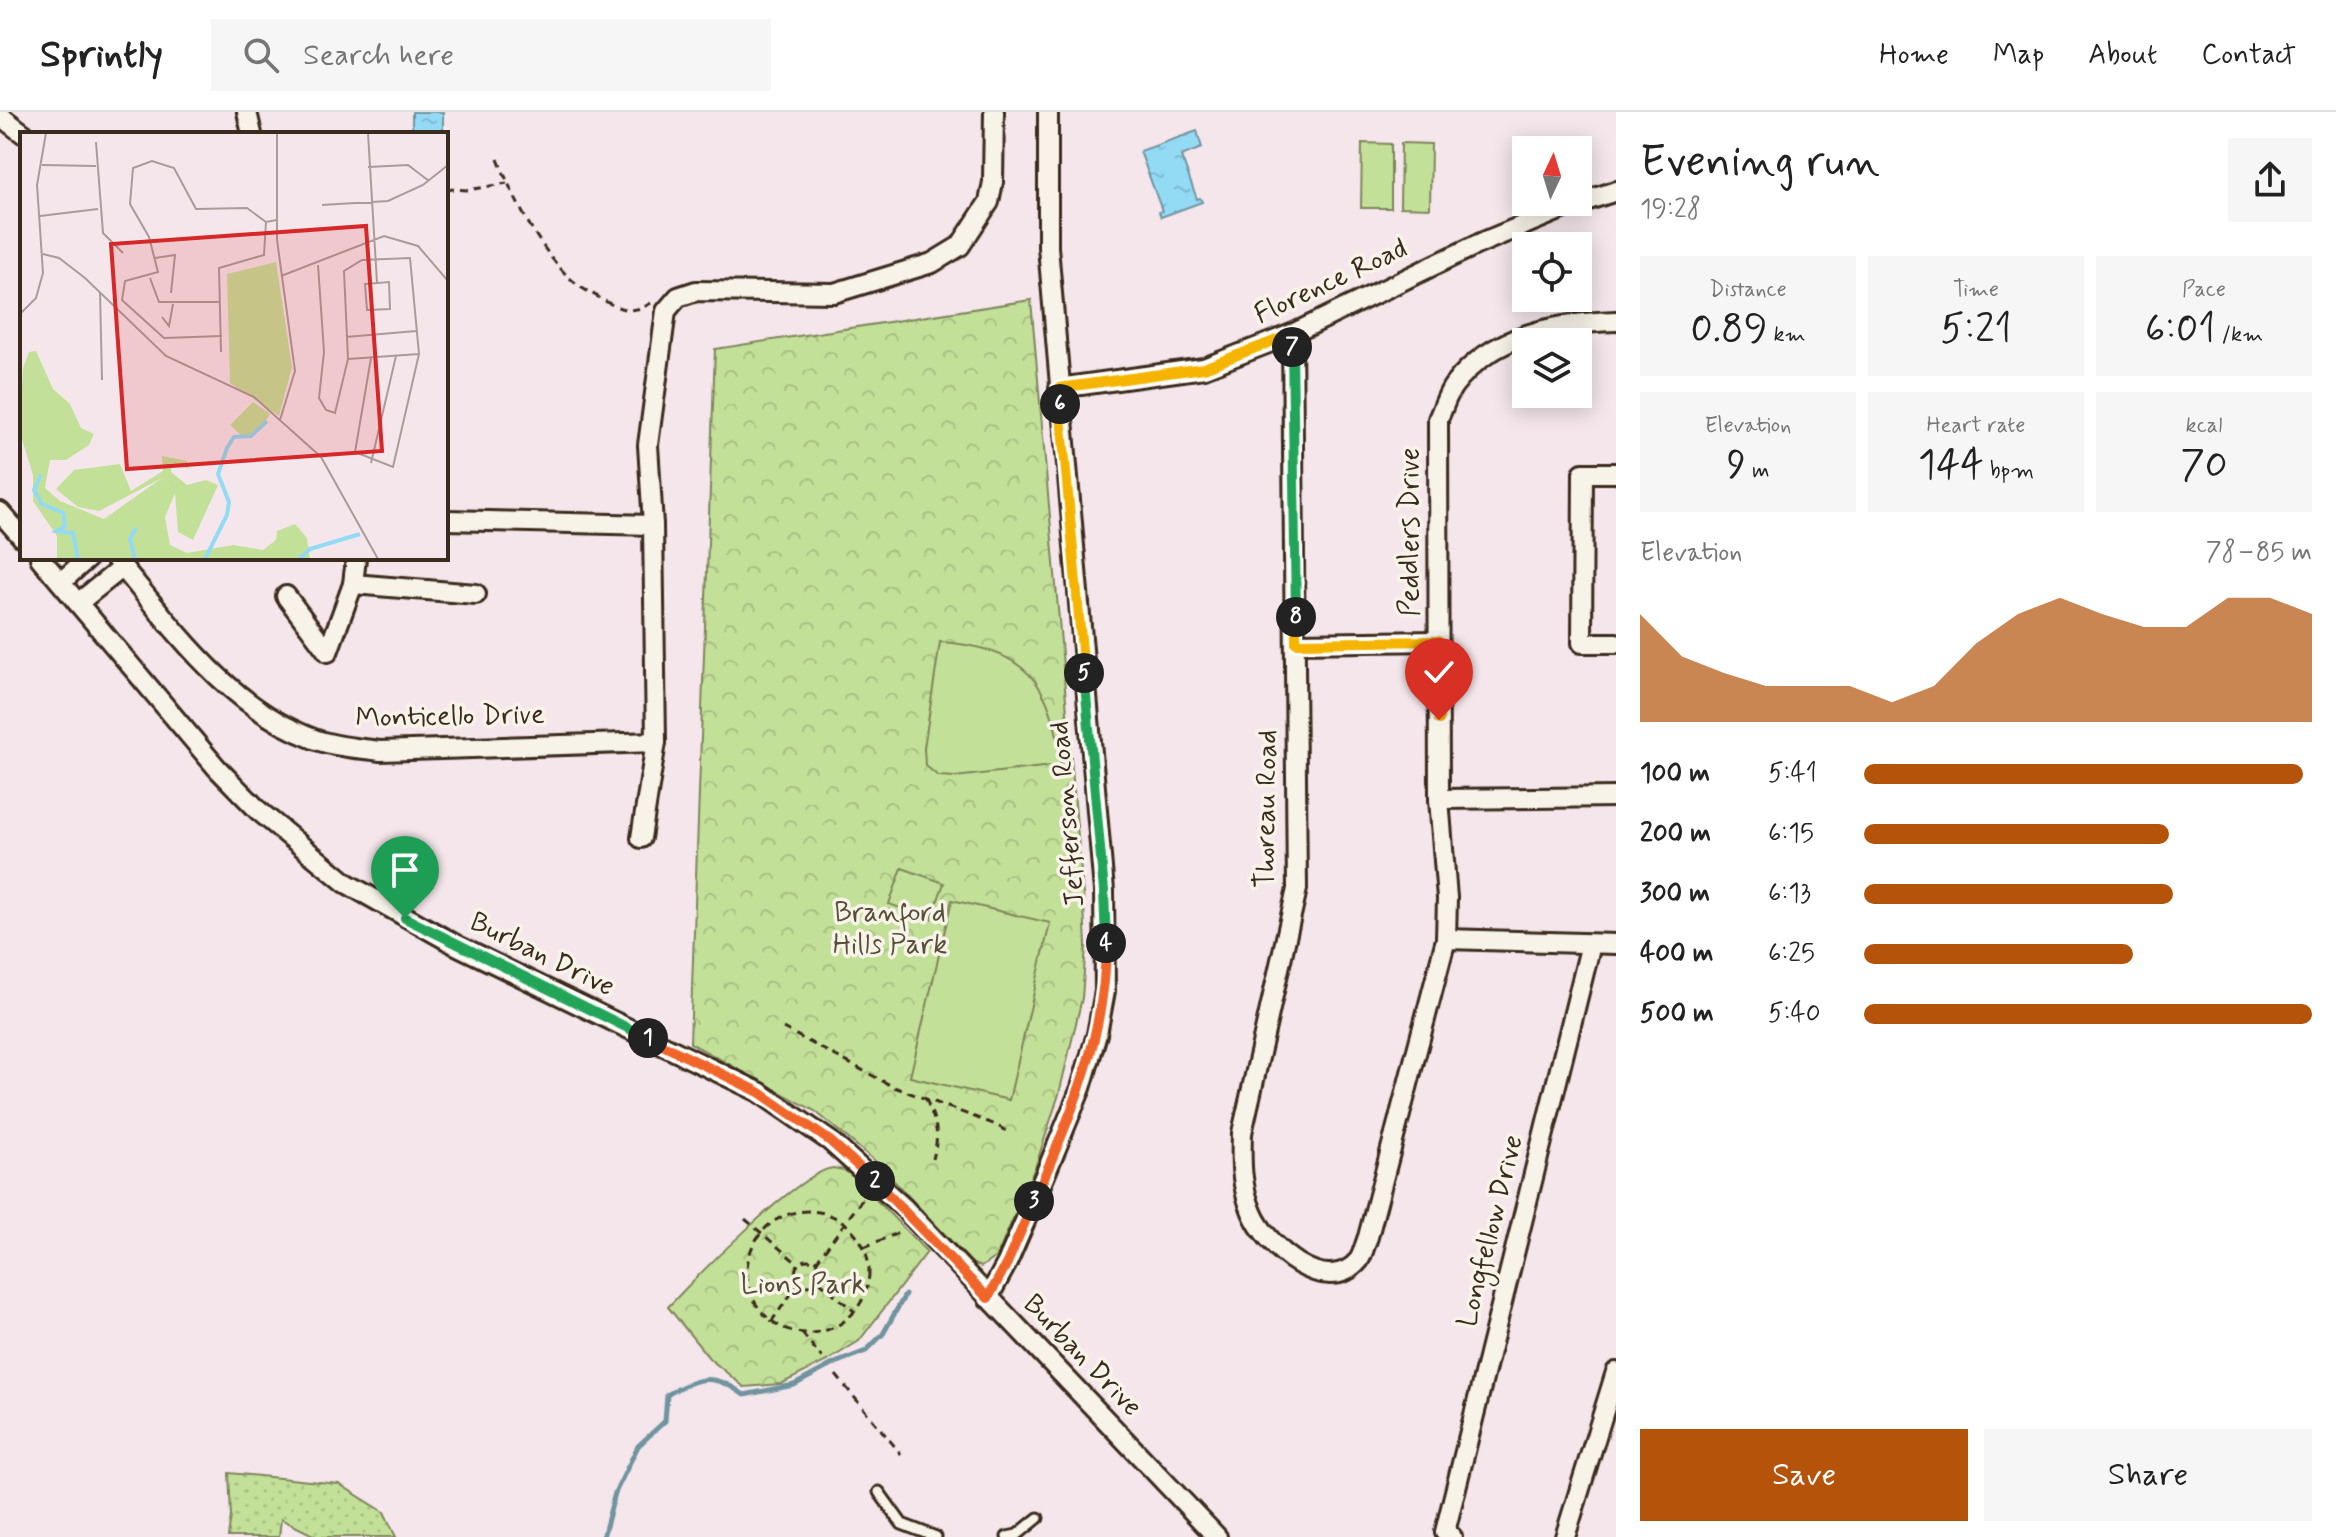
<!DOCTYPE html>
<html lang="en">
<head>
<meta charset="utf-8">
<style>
  :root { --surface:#fff; --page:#f6f6f6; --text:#222; --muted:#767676; --line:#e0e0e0; --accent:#b45309 }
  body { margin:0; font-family:Mynerve,sans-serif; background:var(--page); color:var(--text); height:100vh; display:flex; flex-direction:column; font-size:30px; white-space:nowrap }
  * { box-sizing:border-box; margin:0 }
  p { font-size:26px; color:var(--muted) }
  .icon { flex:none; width:44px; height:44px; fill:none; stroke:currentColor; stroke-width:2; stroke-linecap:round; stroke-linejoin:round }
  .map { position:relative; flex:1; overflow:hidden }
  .panel { display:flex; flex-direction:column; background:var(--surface); width:720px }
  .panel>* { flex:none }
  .needle { width:52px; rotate:4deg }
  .tools { position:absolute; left:1512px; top:24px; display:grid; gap:16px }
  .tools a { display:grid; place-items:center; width:80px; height:80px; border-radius:0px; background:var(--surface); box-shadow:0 4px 20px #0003; font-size:40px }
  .pin { position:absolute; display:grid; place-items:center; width:68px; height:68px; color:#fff; margin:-82px -34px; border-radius:50% 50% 50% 0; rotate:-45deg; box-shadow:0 0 8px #0007 }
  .pin .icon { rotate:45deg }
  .km { position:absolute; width:40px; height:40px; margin:-20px; border-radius:50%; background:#222; color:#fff; font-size:22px; line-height:40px; text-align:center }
  .round { display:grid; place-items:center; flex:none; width:84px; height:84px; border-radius:0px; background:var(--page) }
  .head { display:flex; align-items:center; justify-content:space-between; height:136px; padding:0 24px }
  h1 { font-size:44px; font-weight:600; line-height:60px }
  .figures { display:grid; grid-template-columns:repeat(3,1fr); gap:12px; height:136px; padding:8px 24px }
  .figures div { display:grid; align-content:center; border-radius:0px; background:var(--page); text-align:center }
  .figures b { font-size:40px; font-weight:600 }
  .figures small { font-size:22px; font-weight:400 }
  .figures p { font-size:22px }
  .chart { height:224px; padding:16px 24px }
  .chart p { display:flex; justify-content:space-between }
  .chart svg { width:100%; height:144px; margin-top:8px; fill:var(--accent); opacity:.7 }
  .button { display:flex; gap:16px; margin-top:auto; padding:16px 24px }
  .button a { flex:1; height:92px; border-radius:0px; background:var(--accent); color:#fff; font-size:32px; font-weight:600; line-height:92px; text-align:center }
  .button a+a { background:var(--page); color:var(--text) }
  ul { padding:0 24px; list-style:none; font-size:26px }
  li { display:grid; grid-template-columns:128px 96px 1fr; align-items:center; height:60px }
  li i { height:20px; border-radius:10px; background:var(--accent) }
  header { display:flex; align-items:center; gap:48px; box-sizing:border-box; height:112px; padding:0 40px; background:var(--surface); border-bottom:2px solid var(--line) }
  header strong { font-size:38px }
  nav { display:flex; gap:44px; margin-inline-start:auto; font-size:28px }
  .search { width:560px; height:72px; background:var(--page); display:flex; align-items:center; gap:20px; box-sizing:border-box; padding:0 28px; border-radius:0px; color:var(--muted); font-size:30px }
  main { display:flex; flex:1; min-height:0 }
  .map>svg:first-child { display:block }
  .grass { fill:url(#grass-dots); stroke:#7f855b; stroke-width:2 }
  .park { fill:url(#park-crowns); stroke:#7f855b; stroke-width:2 }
  .garden { fill:#c3e098; stroke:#7f855b; stroke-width:2 }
  .water { fill:url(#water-ripples); stroke:#70949f; stroke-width:2 }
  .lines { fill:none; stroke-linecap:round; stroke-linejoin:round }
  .stream { stroke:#70949f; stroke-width:5 }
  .lane-casing { stroke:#3b2a1e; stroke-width:15 }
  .street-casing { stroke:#3b2a1e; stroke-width:24 }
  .path { stroke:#3b2a1e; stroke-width:3; stroke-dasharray:8 6; stroke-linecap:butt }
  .lane { stroke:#f7f3e8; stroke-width:9 }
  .street { stroke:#f7f3e8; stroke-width:18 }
  .split-1-casing { stroke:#fff; stroke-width:16 }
  .split-2-casing { stroke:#fff; stroke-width:16 }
  .split-3-casing { stroke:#fff; stroke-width:16 }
  .split-4-casing { stroke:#fff; stroke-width:16 }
  .split-5-casing { stroke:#fff; stroke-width:16 }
  .split-6-casing { stroke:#fff; stroke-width:16 }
  .split-7-casing { stroke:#fff; stroke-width:16 }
  .split-8-casing { stroke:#fff; stroke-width:16 }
  .split-9-casing { stroke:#fff; stroke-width:16 }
  .split-1 { stroke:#22a559; stroke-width:10 }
  .split-2 { stroke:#f0652b; stroke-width:10 }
  .split-3 { stroke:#f0652b; stroke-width:10 }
  .split-4 { stroke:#f0652b; stroke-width:10 }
  .split-5 { stroke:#22a559; stroke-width:10 }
  .split-6 { stroke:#f5b400; stroke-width:10 }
  .split-7 { stroke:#f5b400; stroke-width:10 }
  .split-8 { stroke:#22a559; stroke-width:10 }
  .split-9 { stroke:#f5b400; stroke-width:10 }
  .labels { text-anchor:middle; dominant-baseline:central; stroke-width:7; stroke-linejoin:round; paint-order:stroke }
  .street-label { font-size:28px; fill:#3b2a1e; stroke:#f7f3e8 }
  .park-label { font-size:28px; fill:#564e36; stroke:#f7f3e8 }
  .inset-river { fill:none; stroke:#93daf5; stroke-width:4 }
  .inset-road { fill:none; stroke:#aa9b99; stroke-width:2 }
  .view { fill:#d62828; fill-opacity:0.15; stroke:#d62828; stroke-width:4 }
  .inset-edge { fill:none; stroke:#3b2a1e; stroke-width:4 }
</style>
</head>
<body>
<header>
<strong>Sprintly</strong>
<div class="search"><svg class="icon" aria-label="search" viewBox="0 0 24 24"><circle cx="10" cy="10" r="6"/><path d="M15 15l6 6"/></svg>Search here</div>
<nav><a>Home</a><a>Map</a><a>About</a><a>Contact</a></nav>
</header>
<main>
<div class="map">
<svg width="1616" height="1425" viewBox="0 0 1616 1425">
  <defs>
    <pattern id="grass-dots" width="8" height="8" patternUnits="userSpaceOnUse" patternTransform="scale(2)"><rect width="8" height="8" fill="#c3e098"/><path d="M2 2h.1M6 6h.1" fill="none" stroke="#a8c083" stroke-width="1.8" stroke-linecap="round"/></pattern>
    <pattern id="park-crowns" width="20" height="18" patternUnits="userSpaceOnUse" patternTransform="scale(2)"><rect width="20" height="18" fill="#c3e098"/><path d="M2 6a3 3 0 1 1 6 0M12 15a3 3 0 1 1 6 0" fill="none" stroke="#a8c083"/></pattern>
    <pattern id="water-ripples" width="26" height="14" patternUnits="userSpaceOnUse" patternTransform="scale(2)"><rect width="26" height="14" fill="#93daf5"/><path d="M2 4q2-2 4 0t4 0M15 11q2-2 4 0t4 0" fill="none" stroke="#80bbd2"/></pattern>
  </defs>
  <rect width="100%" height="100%" fill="#f4e6eb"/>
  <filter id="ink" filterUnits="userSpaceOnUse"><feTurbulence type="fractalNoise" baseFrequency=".0125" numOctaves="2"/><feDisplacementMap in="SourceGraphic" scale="16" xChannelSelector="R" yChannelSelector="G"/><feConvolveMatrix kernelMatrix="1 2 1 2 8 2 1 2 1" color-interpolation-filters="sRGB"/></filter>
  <g filter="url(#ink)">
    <!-- grass -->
    <polygon class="grass" points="229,1361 339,1372 384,1400 396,1425 317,1425 281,1407 279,1425 228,1425 231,1404"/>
    <!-- park -->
    <g class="park">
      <polygon points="1031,188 1084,794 1086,834 1082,886 1059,982 1036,1053 997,1144 981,1155 973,1152 875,1049 815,999 690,931 715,237"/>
      <path d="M833,1056L844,1058L855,1066L927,1140L859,1229L827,1249L781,1272L744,1275L709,1246L668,1195C694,1167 800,1059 833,1056Z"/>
    </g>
    <!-- garden -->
    <g class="garden">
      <polygon points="1362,31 1391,32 1391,96 1361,96"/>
      <polygon points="1401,31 1431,32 1430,96 1400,95"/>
      <path d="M940,530C1024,535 1054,571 1061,653L955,665L938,664L925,653L924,636Z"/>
      <polygon points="902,756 944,771 931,807 889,792"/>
      <polygon points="952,788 1050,811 1009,988 910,965"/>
    </g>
    <!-- water -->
    <g class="water">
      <rect x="412" y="0" width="31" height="22"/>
      <polygon points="1197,19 1202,36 1181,44 1197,87 1200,86 1202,90 1161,105 1159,100 1162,99 1140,39"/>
    </g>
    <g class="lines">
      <!-- stream -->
      <path class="stream" d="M603,1425L615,1381L638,1334L665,1309L667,1283C698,1264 714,1261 744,1283L794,1273L835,1251L866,1239L883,1222L905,1183"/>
      <!-- lane casing -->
      <g class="lane-casing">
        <g id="lane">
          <polyline points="879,1380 902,1412 936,1425"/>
          <polyline points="1007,1425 1017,1423 1038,1406"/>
        </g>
      </g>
      <!-- street casing -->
      <g class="street-casing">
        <g id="street">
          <polyline points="247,0 252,22"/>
          <polyline points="0,4 24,22"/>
          <path d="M1292,222L1297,777L1242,1021C1241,1050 1241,1074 1252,1100C1265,1133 1326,1188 1359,1148C1363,1142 1365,1132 1368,1125L1446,827L1447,786L1439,687L1438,307C1443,297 1447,282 1454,273C1493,222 1557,211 1616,209"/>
          <polyline points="1059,276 1204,256 1292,222 1476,133 1567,95 1616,79"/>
          <polyline points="1616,361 1583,361 1582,531 1616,531"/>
          <polyline points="0,400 22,425"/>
          <polyline points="446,408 653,413"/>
          <polyline points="40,446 217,656 259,699 346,771 456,833 759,980 830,1029 904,1096 1217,1425"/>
          <path d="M115,446C172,514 227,595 314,627C335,635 358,636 380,639L656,630"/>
          <polyline points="61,470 88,446"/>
          <polyline points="353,472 476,482"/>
          <polyline points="286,484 328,540 353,472 356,446"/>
          <polyline points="78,491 123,455"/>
          <polyline points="1296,531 1438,529"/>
          <polyline points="1439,687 1616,685"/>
          <polyline points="641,726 656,630 653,413 648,333 666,199 678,185 696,179 834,181 932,151 960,134 989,90 993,70 994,0"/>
          <polyline points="1446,827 1616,832"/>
          <polyline points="988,1186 1007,1151 1045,1063 1081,976 1097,922 1105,879 1104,779 1048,135 1048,0"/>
          <polyline points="1452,1425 1445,1420 1591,832"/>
          <polyline points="1565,1425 1616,1260"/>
        </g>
      </g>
      <!-- path -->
      <g class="path">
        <path d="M498,47C513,86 541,141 573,169C583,178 594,182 605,189C621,198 634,202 651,191"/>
        <polyline points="446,77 469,78 507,71"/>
        <polyline points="783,916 894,975 996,1013 1010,1021"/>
        <path d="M926,987C936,1012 940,1019 933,1047"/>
        <circle cx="808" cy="1160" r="61"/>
        <polyline points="745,1107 798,1152"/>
        <polyline points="864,1135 901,1120"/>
        <circle cx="808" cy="1161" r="13"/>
        <polyline points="816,1150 864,1085"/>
        <polyline points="819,1169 855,1200"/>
        <polyline points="771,1210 799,1171"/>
        <polyline points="802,1221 822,1246"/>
        <polyline points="836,1263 901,1342"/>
      </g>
      <!-- lane -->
      <use href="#lane" class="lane"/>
      <!-- street -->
      <use href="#street" class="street"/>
    </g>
  </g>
  <g class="lines" filter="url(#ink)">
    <!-- split-1 casing -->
    <g class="split-1-casing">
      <polyline id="split-1" points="405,806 648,926"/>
    </g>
    <!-- split-2 casing -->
    <g class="split-2-casing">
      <polyline id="split-2" points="648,926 759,980 830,1029 875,1069"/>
    </g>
    <!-- split-3 casing -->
    <g class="split-3-casing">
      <polyline id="split-3" points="875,1069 988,1186 1007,1151 1034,1089"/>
    </g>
    <!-- split-4 casing -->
    <g class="split-4-casing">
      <path id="split-4" d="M1034,1089C1070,1004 1106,926 1106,831"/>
    </g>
    <!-- split-5 casing -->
    <g class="split-5-casing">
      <polyline id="split-5" points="1084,561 1104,779 1106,831"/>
    </g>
    <!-- split-6 casing -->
    <g class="split-6-casing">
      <polyline id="split-6" points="1060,292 1084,561"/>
    </g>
    <!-- split-7 casing -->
    <g class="split-7-casing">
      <polyline id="split-7" points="1060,292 1059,276 1204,256 1292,222 1292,235"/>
    </g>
    <!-- split-8 casing -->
    <g class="split-8-casing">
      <polyline id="split-8" points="1292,235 1296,505"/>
    </g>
    <!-- split-9 casing -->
    <g class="split-9-casing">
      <polyline id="split-9" points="1296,505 1296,531 1438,529 1439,608"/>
    </g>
    <!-- split-1 -->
    <use href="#split-1" class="split-1"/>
    <!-- split-2 -->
    <use href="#split-2" class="split-2"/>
    <!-- split-3 -->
    <use href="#split-3" class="split-3"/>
    <!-- split-4 -->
    <use href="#split-4" class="split-4"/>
    <!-- split-5 -->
    <use href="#split-5" class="split-5"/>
    <!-- split-6 -->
    <use href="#split-6" class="split-6"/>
    <!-- split-7 -->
    <use href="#split-7" class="split-7"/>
    <!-- split-8 -->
    <use href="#split-8" class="split-8"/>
    <!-- split-9 -->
    <use href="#split-9" class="split-9"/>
  </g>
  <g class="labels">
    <!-- street labels -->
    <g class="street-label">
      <text transform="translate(1331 170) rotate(-25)">Florence Road</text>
      <text transform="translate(1410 420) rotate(-90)">Peddlers Drive</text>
      <text transform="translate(450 605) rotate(-1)">Monticello Drive</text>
      <text transform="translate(1267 697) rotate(-89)">Thoreau Road</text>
      <text transform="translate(1068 702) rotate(-95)">Jefferson Road</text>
      <text transform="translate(542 843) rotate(26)">Burban Drive</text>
      <text transform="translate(1491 1119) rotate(-76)">Longfellow Drive</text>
      <text transform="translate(1082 1244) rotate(46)">Burban Drive</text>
    </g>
    <!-- park labels -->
    <g class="park-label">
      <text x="890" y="801">Branford<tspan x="890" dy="32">Hills Park</tspan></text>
      <text x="803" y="1173">Lions Park</text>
    </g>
  </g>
  <!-- overview -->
  <g transform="translate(20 20)">
    <rect width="428" height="428" fill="#f4e6eb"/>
    <path d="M142,324L167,329L169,337L152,331L151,340L167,353L186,348L198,353L173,408L158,400L155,361L142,346L79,379L58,375L36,357L54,338L100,332L111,359L143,339Z" fill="#c3e098"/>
    <path d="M16,219L33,257L50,272L61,296L74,302L69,313L46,328H30L25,356L40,369L84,387L142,346L155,361L145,385L150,413L167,421L213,413L243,418L256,408L257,399L275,392L287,406L290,427H37V404L13,369V343L0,301L3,236L9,220Z" fill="#c3e098"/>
    <path d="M256,130L272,235L259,284L210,251L207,142ZM233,270L250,282L240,297L223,305L210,293Z" fill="#c3e098"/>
    <path d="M243 197a11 11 0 1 1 22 0a11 11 0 1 1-22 0ZM250,226L266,228L261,257L246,254Z" fill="#c3e098"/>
    <path class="inset-river" d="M21,343L14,358L22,372L43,381L45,394L37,399L53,401L58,427M115,427L110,407L116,396M185,427L207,383L209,370L198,342L207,316L214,305L231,304L247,289M279,427L290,417L340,402"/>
    <path class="inset-road" d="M257,1V108L275,239L260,288M348,1L357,151M76,10L83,101L103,121M22,33L76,34M348,35L388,33L409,49M302,73L368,69L403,53L428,33M20,84L78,77M23,122L39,126L65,146L146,224L234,265L301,325L358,427M135,126L155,123L151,161M298,133L304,220L299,266L306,278L315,281L328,227L324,139L342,128L390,126L399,222L373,335L335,320L351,226M261,144L364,104L398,114L428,149M130,146L139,170H199M369,150L370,177L347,178L345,152ZM80,160L82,248M0,182L16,166L23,141L17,53L26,1M142,185L149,194L153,172M202,204L144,206L102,168L105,149L138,140L129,105L110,72L113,36L132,29L154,36L176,77L227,76L246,90L257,88M326,205L396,199M201,220L199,136L244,123L246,90M328,227L399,222M351,331L376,224"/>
    <path class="view" d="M346,94L362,319L107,337L91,112Z"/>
    <rect width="428" height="428" class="inset-edge"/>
  </g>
</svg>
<div class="tools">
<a><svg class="needle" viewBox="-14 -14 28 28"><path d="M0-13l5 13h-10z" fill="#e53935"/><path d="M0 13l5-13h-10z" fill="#767676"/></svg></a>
<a><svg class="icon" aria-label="locate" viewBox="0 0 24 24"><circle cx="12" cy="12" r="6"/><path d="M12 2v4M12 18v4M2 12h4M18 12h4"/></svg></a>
<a><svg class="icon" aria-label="layers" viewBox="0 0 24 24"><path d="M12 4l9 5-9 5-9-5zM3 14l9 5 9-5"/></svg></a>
</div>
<div class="pin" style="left:405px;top:806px;background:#1e9e55"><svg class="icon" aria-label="arrive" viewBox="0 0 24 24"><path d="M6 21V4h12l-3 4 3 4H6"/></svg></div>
<div class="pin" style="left:1439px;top:608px;background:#d93025"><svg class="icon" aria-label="check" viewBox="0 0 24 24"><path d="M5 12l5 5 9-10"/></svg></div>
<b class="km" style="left:648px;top:926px">1</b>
<b class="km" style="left:875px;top:1069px">2</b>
<b class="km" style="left:1034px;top:1089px">3</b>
<b class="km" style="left:1106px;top:831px">4</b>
<b class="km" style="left:1084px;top:561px">5</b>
<b class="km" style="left:1060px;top:292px">6</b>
<b class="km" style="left:1292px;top:235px">7</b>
<b class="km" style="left:1296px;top:505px">8</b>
</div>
<section class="panel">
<div class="head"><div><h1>Evening run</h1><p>19:28</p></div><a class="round"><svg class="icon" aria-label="share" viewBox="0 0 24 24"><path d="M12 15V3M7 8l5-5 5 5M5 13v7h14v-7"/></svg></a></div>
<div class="figures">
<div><p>Distance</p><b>0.89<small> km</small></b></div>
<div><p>Time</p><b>5:21</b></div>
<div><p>Pace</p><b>6:01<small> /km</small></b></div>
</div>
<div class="figures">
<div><p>Elevation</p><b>9<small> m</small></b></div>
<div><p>Heart rate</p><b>144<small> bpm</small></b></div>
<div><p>kcal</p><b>70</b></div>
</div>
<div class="chart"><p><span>Elevation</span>78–85 m</p>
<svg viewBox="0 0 160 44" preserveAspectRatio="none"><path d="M0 44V11L10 24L20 29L30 33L40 33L50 33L60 38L70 33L80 20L90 11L100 6L110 11L120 15L130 15L140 6L150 6L160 11V44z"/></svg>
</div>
<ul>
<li><b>100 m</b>5:41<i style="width:98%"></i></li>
<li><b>200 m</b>6:15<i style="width:68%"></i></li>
<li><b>300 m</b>6:13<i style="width:69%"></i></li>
<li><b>400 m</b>6:25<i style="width:60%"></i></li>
<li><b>500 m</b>5:40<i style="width:100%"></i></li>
</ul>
<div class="button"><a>Save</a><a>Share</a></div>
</section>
</main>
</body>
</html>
